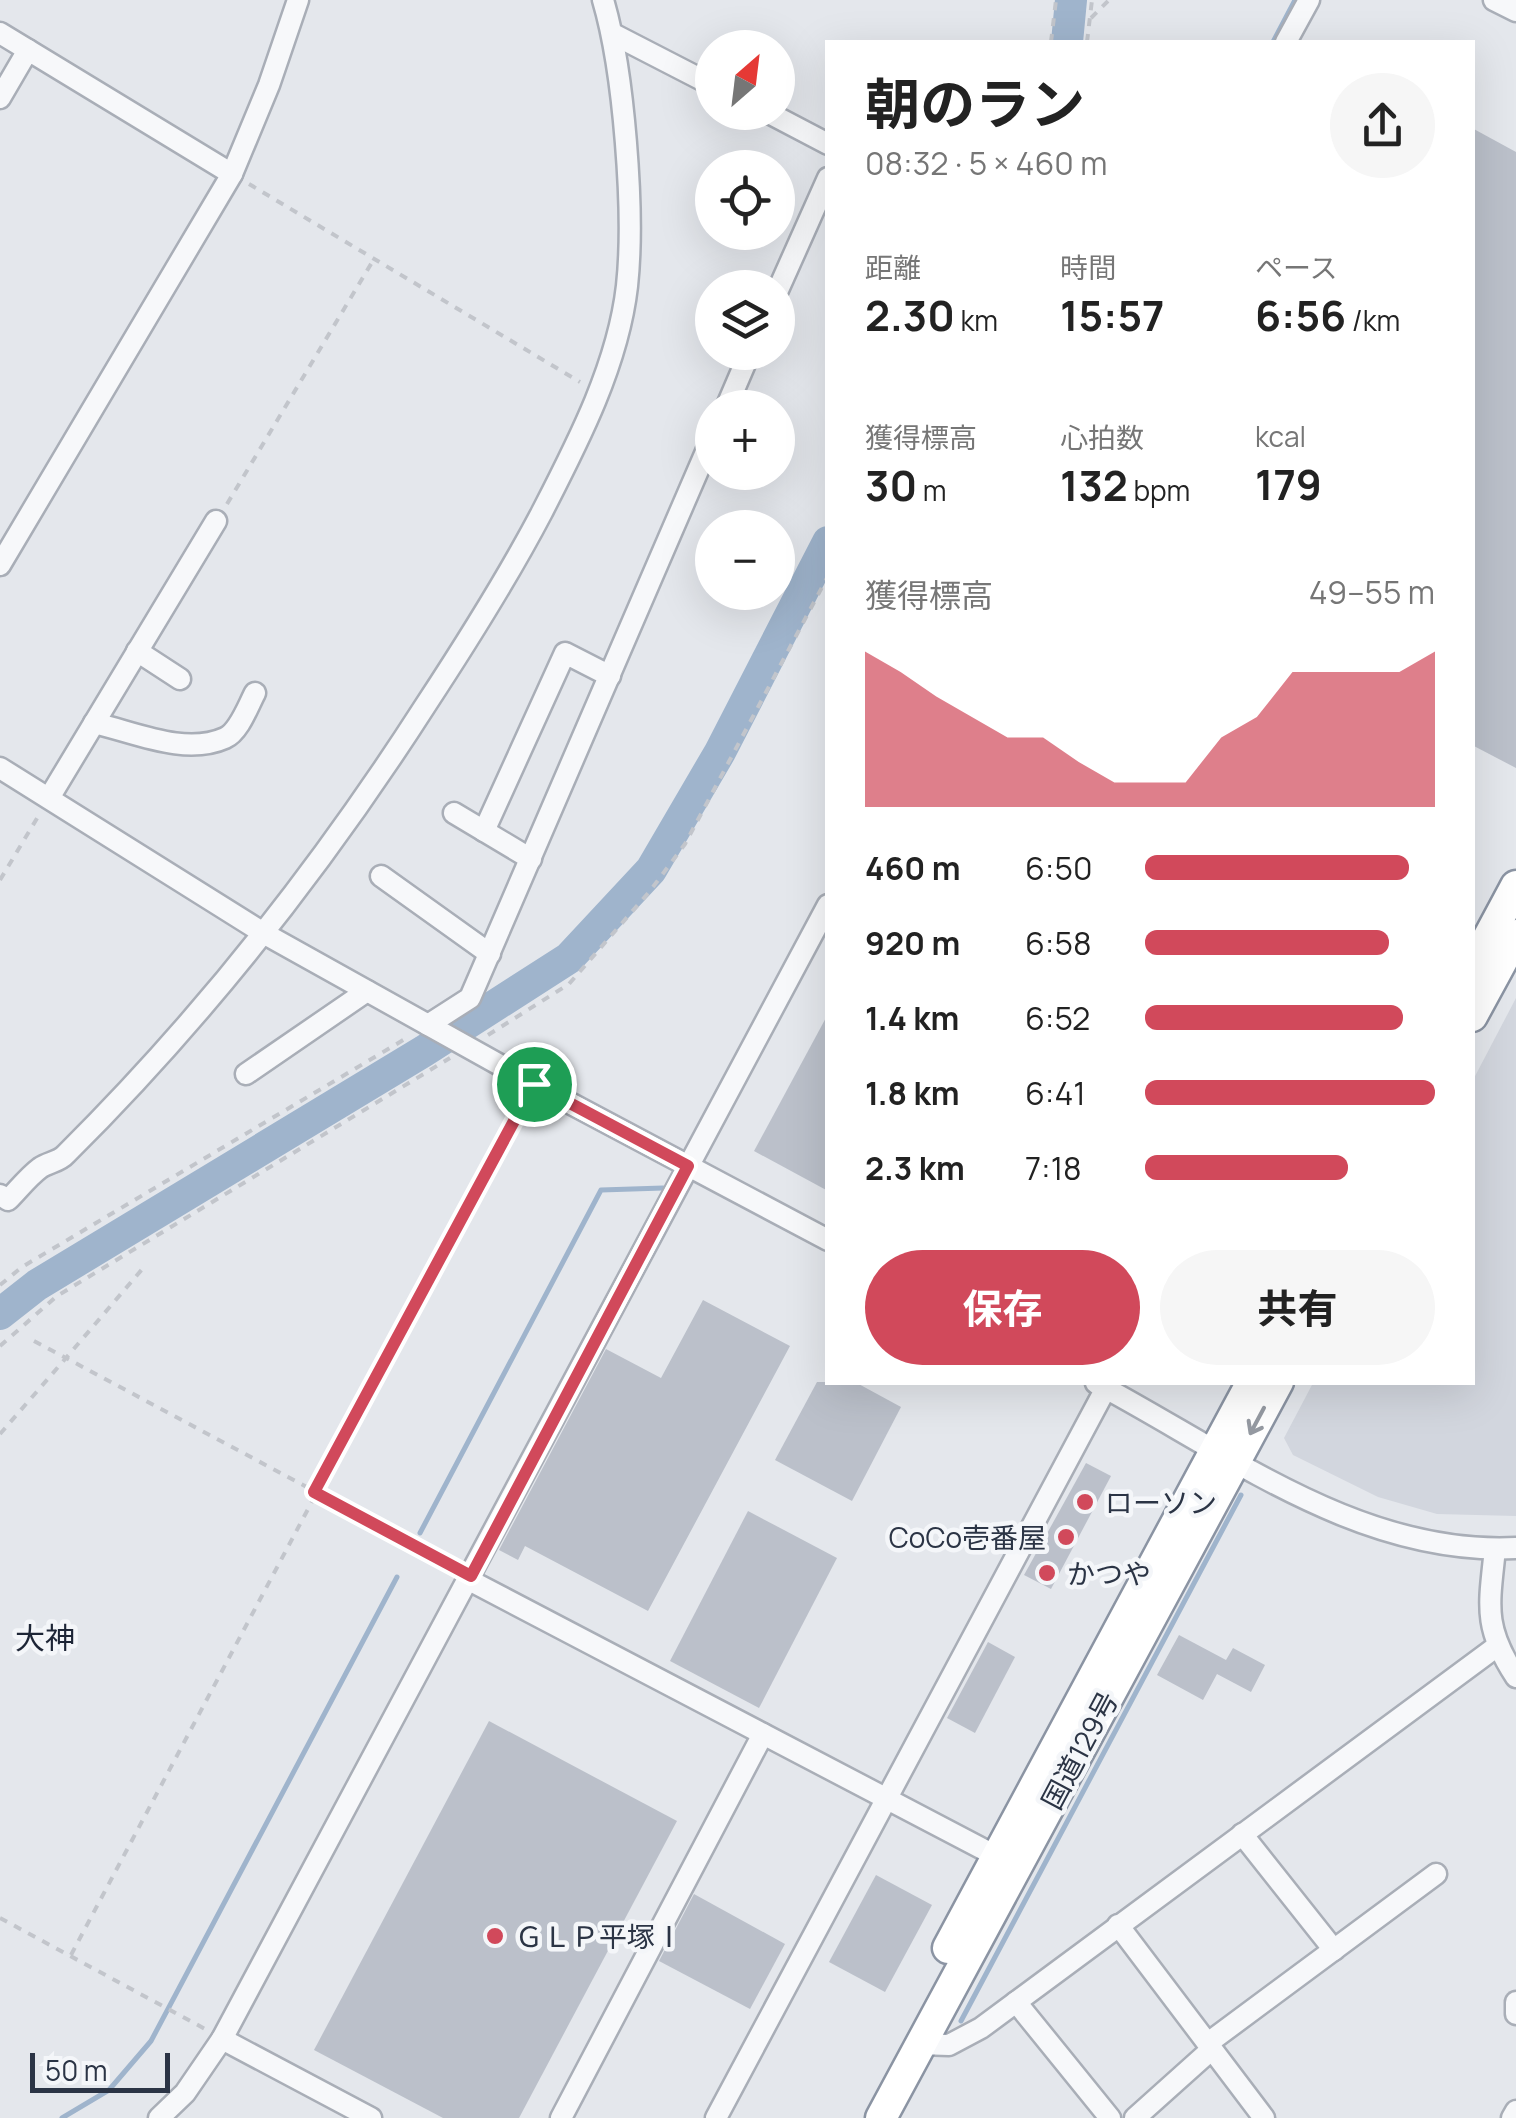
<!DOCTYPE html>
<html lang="ja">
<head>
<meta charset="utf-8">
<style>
  :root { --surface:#fff; --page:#f6f6f6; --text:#222; --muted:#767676; --accent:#d1495b }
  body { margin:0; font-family:Manrope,"Noto Sans JP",sans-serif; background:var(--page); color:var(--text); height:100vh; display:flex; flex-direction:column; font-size:38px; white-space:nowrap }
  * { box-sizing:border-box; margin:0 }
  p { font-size:32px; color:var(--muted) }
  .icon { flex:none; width:55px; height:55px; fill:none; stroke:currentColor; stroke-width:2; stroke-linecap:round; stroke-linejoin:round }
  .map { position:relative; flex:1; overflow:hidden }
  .panel { position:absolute; left:825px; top:40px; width:650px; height:1345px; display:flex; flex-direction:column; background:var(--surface); border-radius:0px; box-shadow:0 10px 40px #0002 }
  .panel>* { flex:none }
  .needle { width:65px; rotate:28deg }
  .controls { position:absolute; left:695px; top:30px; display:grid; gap:20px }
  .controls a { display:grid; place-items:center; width:100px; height:100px; border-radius:50%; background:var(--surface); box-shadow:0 10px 40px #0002; font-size:50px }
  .scale { position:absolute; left:30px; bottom:25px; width:140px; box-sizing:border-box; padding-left:10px; border:5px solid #2b3445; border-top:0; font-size:28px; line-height:35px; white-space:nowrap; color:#2b3445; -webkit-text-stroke:8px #f4f6f9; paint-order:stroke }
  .pin { position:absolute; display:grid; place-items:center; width:85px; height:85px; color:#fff; margin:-42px; border:5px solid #fff; border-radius:50%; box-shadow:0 2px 10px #0007 }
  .round { display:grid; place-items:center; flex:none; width:105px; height:105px; border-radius:52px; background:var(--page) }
  .head { display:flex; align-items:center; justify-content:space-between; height:170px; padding:0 40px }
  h1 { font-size:55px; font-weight:700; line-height:75px }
  .stats { display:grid; grid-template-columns:repeat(3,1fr); gap:15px; height:170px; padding:10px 40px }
  .stats div { display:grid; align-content:center }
  .stats b { font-size:42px; font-weight:700 }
  .stats small { font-size:28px; font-weight:400 }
  .stats p { font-size:28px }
  .chart { height:280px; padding:20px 40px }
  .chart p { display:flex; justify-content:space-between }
  .chart svg { width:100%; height:180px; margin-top:10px; fill:var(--accent); opacity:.7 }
  .cta { display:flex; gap:20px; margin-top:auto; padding:20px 40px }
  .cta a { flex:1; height:115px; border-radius:60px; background:var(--accent); color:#fff; font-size:40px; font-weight:700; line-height:115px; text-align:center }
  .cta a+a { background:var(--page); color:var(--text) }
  ul { padding:0 40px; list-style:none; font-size:32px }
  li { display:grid; grid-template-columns:160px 120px 1fr; align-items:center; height:75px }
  li i { height:25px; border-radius:12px; background:var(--accent) }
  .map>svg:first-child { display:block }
  .built { fill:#d2d6de }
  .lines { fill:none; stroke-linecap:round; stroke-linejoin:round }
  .stream { stroke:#9fb4cc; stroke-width:5 }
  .river { stroke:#9fb4cc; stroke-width:32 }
  .building { fill:#bbc0ca }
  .minor-casing { stroke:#a9aeb7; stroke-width:25 }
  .highway-casing { stroke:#8b94a3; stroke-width:35 }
  .path { stroke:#c2c5cb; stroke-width:4; stroke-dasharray:8 8; stroke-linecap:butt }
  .minor { stroke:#f7f8fa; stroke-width:20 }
  .highway { stroke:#fff; stroke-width:30 }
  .oneway { stroke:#959aa2 }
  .route-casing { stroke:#fff; stroke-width:20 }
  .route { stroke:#d1495b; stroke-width:12 }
  .poi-dot { fill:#d1495b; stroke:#f4f6f9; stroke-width:4 }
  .labels { text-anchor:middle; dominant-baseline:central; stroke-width:9; stroke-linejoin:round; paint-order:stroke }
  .poi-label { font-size:28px; fill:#2b3445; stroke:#f4f6f9; text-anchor:start }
  .street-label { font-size:28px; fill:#2b3445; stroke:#f4f6f9 }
  .neighbourhood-label { font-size:30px; fill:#1d2536; stroke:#f4f6f9 }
</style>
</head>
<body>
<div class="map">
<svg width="1516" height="2118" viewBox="0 0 1516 2118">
  <rect width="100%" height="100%" fill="#e4e7ec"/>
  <!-- built -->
  <polygon class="built" points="1516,998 1516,1516 1437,1514 1378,1497 1293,1455 1284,1438 1313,1383 1472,1382 1473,1080"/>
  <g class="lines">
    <!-- stream -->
    <g class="stream">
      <polyline points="1273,42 1295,0"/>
      <polyline points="420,1533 601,1190 663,1188"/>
      <polyline points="961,2021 1241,1495"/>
      <polyline points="62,2118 109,2090 151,2041 397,1577"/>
    </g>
    <!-- river -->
    <g class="river">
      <polyline points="1067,42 1071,0"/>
      <polyline points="0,1314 37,1285 424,1051 569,958 651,870 720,752 828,542"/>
    </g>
  </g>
  <!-- building -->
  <g class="building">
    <polygon points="1472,128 1516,152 1516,768 1472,745"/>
    <polygon points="828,1014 828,1191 754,1151"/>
    <polygon points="703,1300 790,1346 648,1611 525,1546 518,1560 499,1550 606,1349 661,1378"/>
    <polygon points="817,1382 855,1382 901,1407 852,1501 775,1460"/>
    <polygon points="1086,1463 1111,1476 1051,1589 1024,1575"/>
    <polygon points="748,1511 837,1558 759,1708 670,1661"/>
    <polygon points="1179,1635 1226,1660 1233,1648 1265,1665 1251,1692 1217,1674 1203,1700 1157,1675"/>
    <polygon points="988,1642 1015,1657 975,1733 947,1718"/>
    <polygon points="489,1721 677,1821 519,2118 443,2118 314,2050"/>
    <polygon points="876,1875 932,1905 885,1992 829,1962"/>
    <polygon points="694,1894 785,1944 750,2009 659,1961"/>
  </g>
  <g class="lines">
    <!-- minor casing -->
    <g class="minor-casing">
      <g id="minor">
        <polyline points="1494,0 1516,11"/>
        <polyline points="0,33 28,50"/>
        <polyline points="613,34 712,85"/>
        <polyline points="1286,42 1309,0"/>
        <polyline points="0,98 28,50 232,174 0,565"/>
        <polyline points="767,112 828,144"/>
        <polyline points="232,174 269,85 298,0"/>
        <polyline points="778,290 828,178"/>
        <polyline points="726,408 750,352"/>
        <polyline points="137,651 180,679"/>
        <path d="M94,723C134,732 185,756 225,738C239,732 248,706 255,693"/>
        <polyline points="0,768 265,934 534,1084 828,1240"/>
        <polyline points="49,798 216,521"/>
        <polyline points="454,813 531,859"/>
        <polyline points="484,831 565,653 610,676"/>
        <polyline points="381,876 490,954"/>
        <polyline points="428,1025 470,998 712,438"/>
        <polyline points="246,1074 367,991"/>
        <path d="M0,1195L8,1200C18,1190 28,1177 40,1168C49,1162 59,1162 66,1154C203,1018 321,868 425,706C467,642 507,579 542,512C578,442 618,365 627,286C635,212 624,71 603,0"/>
        <path d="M1096,1383C1228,1453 1360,1556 1516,1548"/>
        <path d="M1495,1549C1489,1606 1483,1627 1516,1677"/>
        <polyline points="469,1580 998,1857"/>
        <polyline points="1242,1834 1334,1950"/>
        <polyline points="1118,1925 1264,2118"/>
        <polyline points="1016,2002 1110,2118"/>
        <polyline points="1516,2002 1516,2014"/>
        <polyline points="222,2039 371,2118"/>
        <polyline points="1208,2043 1436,1874"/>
        <polyline points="920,2044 949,2045 981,2028 1496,1647"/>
        <polyline points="159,2118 185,2093 222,2039 828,905"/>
        <polyline points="561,2118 763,1734"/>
        <polyline points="716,2118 1106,1388"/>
        <polyline points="1135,2118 1212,2049"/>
        <polyline points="1512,2118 1516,2111"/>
      </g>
    </g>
    <!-- highway casing -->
    <g class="highway-casing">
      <g id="highway">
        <polyline points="1472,968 1516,886"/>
        <polyline points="1472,1016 1516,935"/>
        <polyline points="948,1948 1252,1382"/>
        <polyline points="881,2118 1278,1382"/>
      </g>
    </g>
    <!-- path -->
    <g class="path">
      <polyline points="1091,18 1109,0"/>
      <polyline points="1051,42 1056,0"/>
      <polyline points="1087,42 1092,0"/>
      <polyline points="249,184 580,382"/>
      <polyline points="227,504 374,259"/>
      <polyline points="0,880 39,815"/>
      <polyline points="488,1035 569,984 650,891 685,844 828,576"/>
      <polyline points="0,1285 22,1267 410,1036"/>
      <polyline points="34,1341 66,1358 144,1267"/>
      <polyline points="0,1346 57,1296 450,1058"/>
      <polyline points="0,1434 66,1358 454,1566"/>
      <polyline points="0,1918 207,2030"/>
      <polyline points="71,1955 526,1099"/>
    </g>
    <!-- minor -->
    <use href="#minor" class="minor"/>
    <!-- highway -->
    <use href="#highway" class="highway"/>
  </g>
  <!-- one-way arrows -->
  <defs><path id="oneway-shaft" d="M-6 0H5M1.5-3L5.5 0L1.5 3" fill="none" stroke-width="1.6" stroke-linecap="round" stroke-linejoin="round" transform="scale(2.5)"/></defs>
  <use class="oneway" href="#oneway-shaft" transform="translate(1257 1421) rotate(118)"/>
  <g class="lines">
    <!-- route casing -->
    <g class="route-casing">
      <polygon id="route" points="534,1084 688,1166 471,1576 314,1492"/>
    </g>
    <!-- route -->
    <use href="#route" class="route"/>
  </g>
  <!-- markers -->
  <g class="poi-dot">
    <circle cx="1085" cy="1502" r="10"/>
    <circle cx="1066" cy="1537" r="10"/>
    <circle cx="1047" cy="1573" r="10"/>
    <circle cx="495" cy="1936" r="10"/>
  </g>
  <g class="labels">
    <!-- poi labels -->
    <g class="poi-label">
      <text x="1105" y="1502">ローソン</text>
      <text x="1046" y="1537" text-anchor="end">CoCo壱番屋</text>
      <text x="1067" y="1573">かつや</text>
      <text x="515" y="1936">ＧＬＰ平塚Ⅰ</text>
    </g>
    <!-- street labels -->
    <g class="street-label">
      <text transform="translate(1079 1750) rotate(-62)">国道129号</text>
    </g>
    <!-- neighbourhood labels -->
    <g class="neighbourhood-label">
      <text x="45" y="1637">大神</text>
    </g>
  </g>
</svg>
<div class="controls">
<a><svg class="needle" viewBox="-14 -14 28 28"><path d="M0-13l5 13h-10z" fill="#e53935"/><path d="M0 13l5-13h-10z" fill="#767676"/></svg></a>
<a><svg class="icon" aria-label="locate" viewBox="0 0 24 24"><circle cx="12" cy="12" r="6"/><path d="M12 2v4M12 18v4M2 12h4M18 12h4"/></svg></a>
<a><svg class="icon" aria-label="layers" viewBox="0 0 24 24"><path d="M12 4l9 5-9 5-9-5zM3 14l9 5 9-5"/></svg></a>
<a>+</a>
<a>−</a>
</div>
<div class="scale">50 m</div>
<div class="pin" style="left:534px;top:1084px;background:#1e9e55"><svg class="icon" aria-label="arrive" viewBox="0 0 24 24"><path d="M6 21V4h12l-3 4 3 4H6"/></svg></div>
<section class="panel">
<div class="head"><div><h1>朝のラン</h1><p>08:32 · 5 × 460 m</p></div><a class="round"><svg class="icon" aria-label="share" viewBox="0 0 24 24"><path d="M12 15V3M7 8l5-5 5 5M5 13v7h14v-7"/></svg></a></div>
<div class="stats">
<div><p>距離</p><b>2.30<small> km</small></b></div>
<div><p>時間</p><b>15:57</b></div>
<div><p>ペース</p><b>6:56<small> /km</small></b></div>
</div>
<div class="stats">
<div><p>獲得標高</p><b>30<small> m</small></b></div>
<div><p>心拍数</p><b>132<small> bpm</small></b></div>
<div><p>kcal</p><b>179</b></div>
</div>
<div class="chart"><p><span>獲得標高</span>49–55 m</p>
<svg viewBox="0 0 160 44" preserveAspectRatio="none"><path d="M0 44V6L10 11L20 17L30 22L40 27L50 27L60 33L70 38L80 38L90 38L100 27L110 22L120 11L130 11L140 11L150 11L160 6V44z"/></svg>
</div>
<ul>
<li><b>460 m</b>6:50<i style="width:91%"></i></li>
<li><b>920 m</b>6:58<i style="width:84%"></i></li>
<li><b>1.4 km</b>6:52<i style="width:89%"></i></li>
<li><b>1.8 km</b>6:41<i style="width:100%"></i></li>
<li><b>2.3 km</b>7:18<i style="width:70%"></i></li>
</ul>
<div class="cta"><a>保存</a><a>共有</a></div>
</section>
</div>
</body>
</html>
